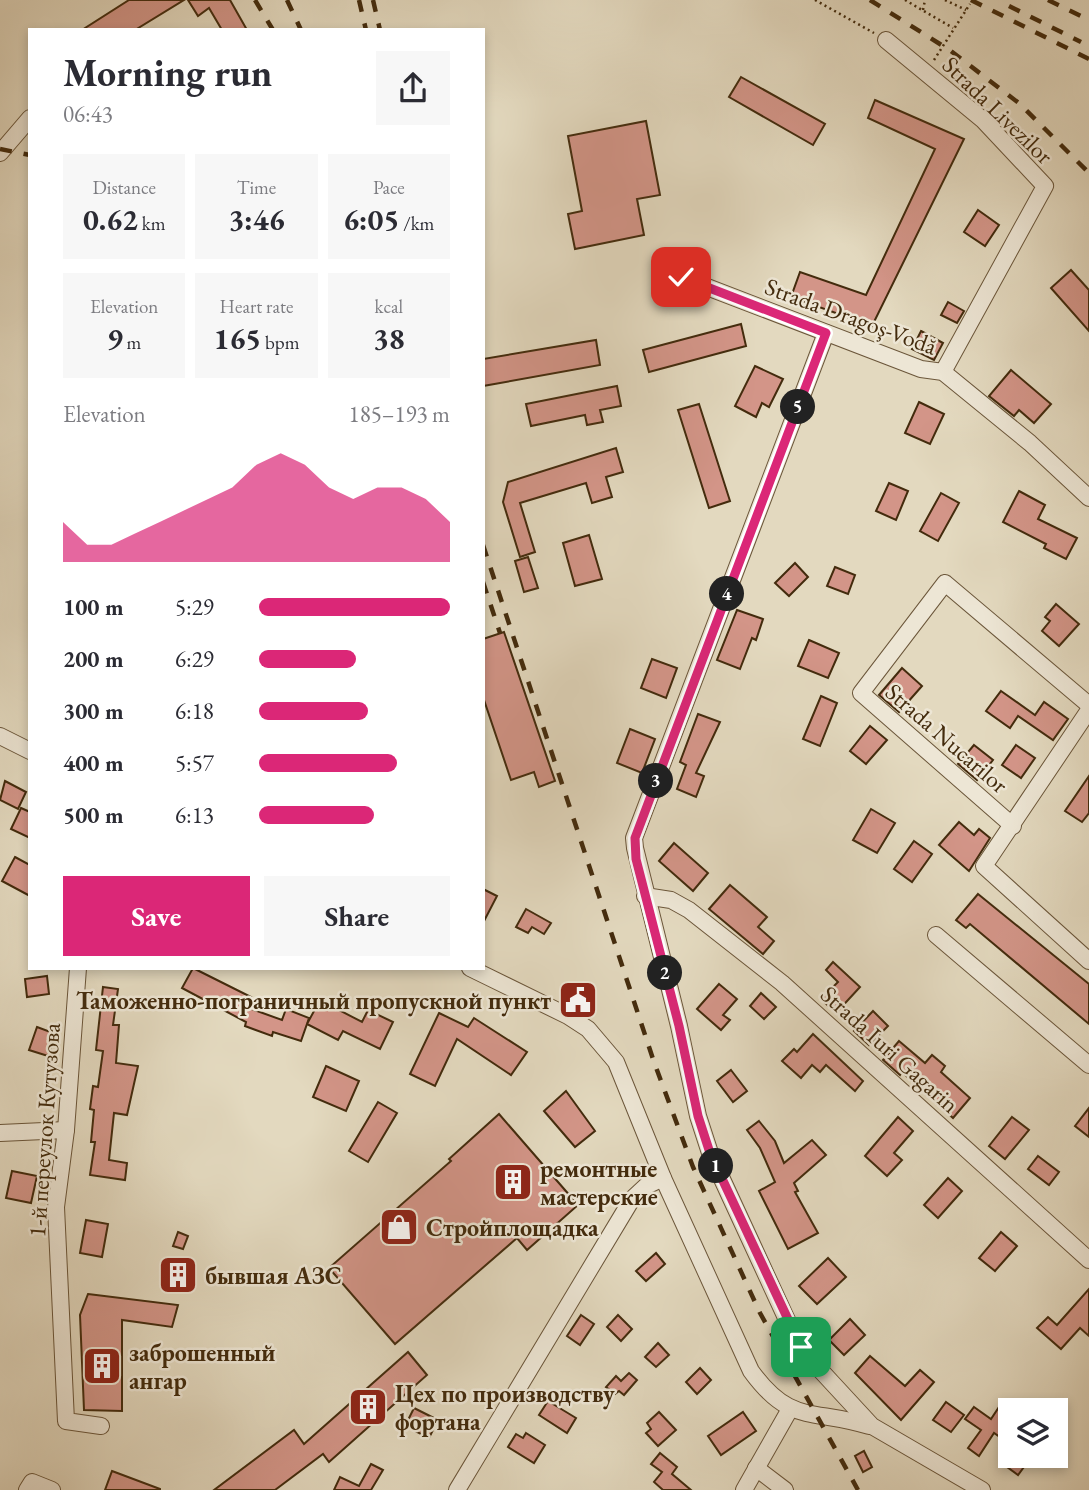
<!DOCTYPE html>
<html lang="en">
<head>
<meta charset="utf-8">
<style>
  :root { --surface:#fff; --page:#f7f7f7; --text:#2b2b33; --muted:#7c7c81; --accent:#db2777 }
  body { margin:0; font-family:"EB Garamond",serif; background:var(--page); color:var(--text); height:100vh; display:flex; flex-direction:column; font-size:26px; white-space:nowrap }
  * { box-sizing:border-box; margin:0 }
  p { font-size:23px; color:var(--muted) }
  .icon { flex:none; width:38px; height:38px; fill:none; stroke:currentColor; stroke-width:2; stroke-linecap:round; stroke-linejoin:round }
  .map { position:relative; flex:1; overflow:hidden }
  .sheet { position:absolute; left:28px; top:28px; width:457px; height:942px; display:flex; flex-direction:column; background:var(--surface); border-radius:0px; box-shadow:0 4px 10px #0003 }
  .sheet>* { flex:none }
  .tools { position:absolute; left:998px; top:1398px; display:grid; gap:14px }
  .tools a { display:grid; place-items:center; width:70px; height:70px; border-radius:0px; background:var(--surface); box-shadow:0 4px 10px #0003; font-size:35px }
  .pin { position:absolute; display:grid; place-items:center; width:60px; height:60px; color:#fff; margin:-30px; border-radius:14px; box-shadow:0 4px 10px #0006 }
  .km { position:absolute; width:35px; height:35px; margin:-18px; border-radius:50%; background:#222; color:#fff; font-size:19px; line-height:35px; text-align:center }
  .round { display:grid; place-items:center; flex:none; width:74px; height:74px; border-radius:0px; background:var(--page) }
  .overview { display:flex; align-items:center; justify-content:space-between; height:119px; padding:0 35px }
  h1 { font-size:38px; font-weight:700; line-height:52px }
  .figures { display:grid; grid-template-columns:repeat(3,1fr); gap:10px; height:119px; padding:7px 35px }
  .figures div { display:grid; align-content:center; border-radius:0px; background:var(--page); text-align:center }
  .figures b { font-size:30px; font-weight:700 }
  .figures small { font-size:19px; font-weight:400 }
  .figures p { font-size:19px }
  .chart { height:196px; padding:14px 35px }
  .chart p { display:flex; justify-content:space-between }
  .chart svg { width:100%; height:126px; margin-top:7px; fill:var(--accent); opacity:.7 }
  .primary-button { display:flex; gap:14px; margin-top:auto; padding:14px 35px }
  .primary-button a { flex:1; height:80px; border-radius:0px; background:var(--accent); color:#fff; font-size:28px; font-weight:700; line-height:80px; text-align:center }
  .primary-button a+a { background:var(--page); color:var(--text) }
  ul { padding:0 35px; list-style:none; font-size:23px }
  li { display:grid; grid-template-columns:112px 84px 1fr; align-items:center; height:52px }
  li i { height:18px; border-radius:9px; background:var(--accent) }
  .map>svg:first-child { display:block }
  .building { fill:#d39588; stroke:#432b0d; stroke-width:2 }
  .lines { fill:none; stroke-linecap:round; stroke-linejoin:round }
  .minor-casing { stroke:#6b563a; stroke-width:18 }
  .path { stroke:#432b0d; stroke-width:2.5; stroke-dasharray:2 3.5; stroke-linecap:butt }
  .minor { stroke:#ede6d5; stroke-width:16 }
  .rail { stroke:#432b0d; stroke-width:4.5; stroke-dasharray:12 12; stroke-linecap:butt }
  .route-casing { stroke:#fff; stroke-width:14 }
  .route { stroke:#db2777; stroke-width:9 }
  .labels { text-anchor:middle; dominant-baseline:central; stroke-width:5; stroke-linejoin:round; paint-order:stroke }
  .street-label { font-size:24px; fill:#432b0d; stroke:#ede6d5 }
  .poi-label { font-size:24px; font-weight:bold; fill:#432b0d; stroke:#ede6d5; text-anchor:start }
</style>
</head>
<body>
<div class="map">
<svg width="1089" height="1490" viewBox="0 0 1089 1490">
  <rect width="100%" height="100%" fill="#e3d9bf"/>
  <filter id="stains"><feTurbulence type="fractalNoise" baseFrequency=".00286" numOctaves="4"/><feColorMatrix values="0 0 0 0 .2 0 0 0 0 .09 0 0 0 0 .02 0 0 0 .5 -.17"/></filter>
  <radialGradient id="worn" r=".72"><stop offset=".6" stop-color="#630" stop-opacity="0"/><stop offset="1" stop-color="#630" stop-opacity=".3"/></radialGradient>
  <!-- building -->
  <g class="building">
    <polygon points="129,0 184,0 135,30 82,30"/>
    <polygon points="188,0 230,0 247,30 222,30 209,8 198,16"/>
    <polygon points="741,77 825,124 813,145 729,97"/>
    <polygon points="875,100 964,139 872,326 791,297 800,272 866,295 935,149 868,118"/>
    <polygon points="646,121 660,195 637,199 644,235 575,249 568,214 582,211 568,136"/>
    <polygon points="978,210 999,225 985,246 964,232"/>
    <polygon points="1071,270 1089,290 1089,331 1051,288"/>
    <polygon points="948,302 964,311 957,323 941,315"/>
    <polygon points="741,324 746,346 649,372 643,350"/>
    <polygon points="921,331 943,343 934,360 912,349"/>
    <polygon points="596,340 600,365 483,386 483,359"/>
    <polygon points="755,366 783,379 769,407 762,403 756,417 735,406"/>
    <polygon points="1011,370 1051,404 1034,423 1019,410 1014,416 989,396"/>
    <polygon points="617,386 621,406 600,410 603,422 587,425 585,415 531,426 526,404"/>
    <polygon points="919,402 944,414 930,444 905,433"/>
    <polygon points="699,404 730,501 709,508 678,410"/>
    <polygon points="616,448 623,472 606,477 612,497 592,503 586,483 520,503 535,552 520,557 503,502 508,482"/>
    <polygon points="889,483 908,491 896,520 876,511"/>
    <polygon points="1019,491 1045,505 1038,519 1077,538 1066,559 1044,548 1046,544 1003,522"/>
    <polygon points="941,493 959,503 938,541 920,531"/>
    <polygon points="589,535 602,579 575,586 563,543"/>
    <polygon points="528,557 538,588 524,592 515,561"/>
    <polygon points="795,563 808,577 789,596 775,583"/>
    <polygon points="835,567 855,575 848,594 827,586"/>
    <polygon points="1056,604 1079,624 1059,646 1042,631 1050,621 1045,617"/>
    <polygon points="737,610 763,619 756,640 752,638 740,669 717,660"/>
    <polygon points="504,632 555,781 539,787 534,772 511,780 483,697 483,639"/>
    <polygon points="809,640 839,653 828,678 798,666"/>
    <polygon points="652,659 677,668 666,698 641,688"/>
    <polygon points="902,668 922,686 899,712 879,695"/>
    <polygon points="1001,691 1035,715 1044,702 1068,719 1053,740 1018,716 1010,728 986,711"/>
    <polygon points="821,696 837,703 820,746 803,739"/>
    <polygon points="698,714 720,722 696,773 704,776 696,797 677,789 686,765 680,762"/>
    <polygon points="870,726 887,740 866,764 850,751"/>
    <polygon points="630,729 655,739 642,773 617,763"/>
    <polygon points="974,745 993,760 977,780 958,764"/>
    <polygon points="1016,745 1035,758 1021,778 1002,765"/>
    <polygon points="1089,776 1089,813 1082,822 1065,811"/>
    <polygon points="5,781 26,792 18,809 0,800"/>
    <polygon points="21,808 30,812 30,838 11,829"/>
    <polygon points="871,809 895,823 877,853 853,840"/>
    <polygon points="959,822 974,835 979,829 990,838 969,871 939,845"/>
    <polygon points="914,841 932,854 912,882 894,869"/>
    <polygon points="674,843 708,873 693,891 659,861"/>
    <polygon points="15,857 30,865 30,896 2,881"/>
    <polygon points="730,885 767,917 758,927 774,941 763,954 709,909"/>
    <polygon points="483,889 497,896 483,923"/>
    <polygon points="978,894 1089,984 1089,1024 970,924 966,928 956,920"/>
    <polygon points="526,909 551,923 544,934 532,927 528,933 516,927"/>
    <polygon points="833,962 860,987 836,1013 821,999 838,982 826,970"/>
    <polygon points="193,968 251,997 246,1007 282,1020 286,1009 309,1018 307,1024 320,1000 362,1022 368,1010 393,1022 380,1049 343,1031 338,1040 307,1024 301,1041 273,1032 272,1036 245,1026 246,1022 182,988"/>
    <polygon points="47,976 49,994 27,997 25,979"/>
    <polygon points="719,984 737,999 723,1015 730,1020 721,1030 697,1009"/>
    <polygon points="103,987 118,989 113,1025 119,1025 116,1063 138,1066 127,1115 114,1113 109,1160 127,1163 125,1180 90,1175 95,1142 91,1142 94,1110 90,1109 93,1086 98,1087 103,1051 96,1050"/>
    <polygon points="761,993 776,1007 764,1019 750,1006"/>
    <polygon points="873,1011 888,1026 869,1045 854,1031"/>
    <polygon points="439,1013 468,1027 474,1018 527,1052 511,1075 457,1039 435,1086 410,1074"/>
    <polygon points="37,1027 56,1034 48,1056 29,1050"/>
    <polygon points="813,1034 863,1081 855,1091 826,1065 820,1072 812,1065 801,1078 782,1061 794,1049 797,1052"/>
    <polygon points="899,1041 925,1063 932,1055 945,1066 941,1072 970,1098 953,1118 902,1072 900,1075 883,1060"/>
    <polygon points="326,1066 359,1081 346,1111 313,1097"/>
    <polygon points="731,1070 747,1091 733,1102 717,1081"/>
    <polygon points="566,1091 595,1131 575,1147 544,1111"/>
    <polygon points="378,1102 397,1113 368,1162 349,1151"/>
    <polygon points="1089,1108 1089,1137 1075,1126"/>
    <polygon points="499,1114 578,1205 527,1250 517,1238 395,1344 329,1268 451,1161 449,1159"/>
    <polygon points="898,1117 913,1131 894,1153 902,1160 887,1176 865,1156"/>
    <polygon points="1012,1117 1029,1130 1005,1159 989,1146"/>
    <polygon points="759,1121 775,1141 784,1163 812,1140 826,1155 794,1183 798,1191 795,1192 818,1233 788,1249 759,1191 775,1182 760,1148 747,1130"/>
    <polygon points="1038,1156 1059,1172 1049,1185 1028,1169"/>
    <polygon points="12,1171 37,1176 31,1203 6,1198"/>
    <polygon points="948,1178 962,1191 938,1218 924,1205"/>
    <polygon points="86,1220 108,1224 102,1257 80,1253"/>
    <polygon points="178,1232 188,1236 183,1249 173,1246"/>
    <polygon points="1001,1232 1017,1246 995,1271 979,1258"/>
    <polygon points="656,1253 665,1264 646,1281 636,1271"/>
    <polygon points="828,1258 846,1277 817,1304 799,1286"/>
    <polygon points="1089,1289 1089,1336 1080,1328 1061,1349 1037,1328 1048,1317 1057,1325"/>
    <polygon points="88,1294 178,1305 172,1327 122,1320 122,1411 84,1410 80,1315"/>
    <polygon points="581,1315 594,1324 580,1345 567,1336"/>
    <polygon points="618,1315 632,1329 621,1341 607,1327"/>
    <polygon points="850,1319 865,1335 844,1355 829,1340"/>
    <polygon points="658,1343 669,1355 656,1367 645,1357"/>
    <polygon points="408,1352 427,1375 329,1462 323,1454 275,1490 214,1490 294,1430 304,1444"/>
    <polygon points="870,1356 905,1386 920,1370 934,1382 901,1420 855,1373"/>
    <polygon points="700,1368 711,1380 697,1394 686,1382"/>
    <polygon points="629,1373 637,1380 624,1395 619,1391 615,1394 606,1387 616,1376 621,1381"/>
    <polygon points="548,1401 576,1418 567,1433 539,1415"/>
    <polygon points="946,1402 964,1415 951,1432 933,1420"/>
    <polygon points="974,1407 991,1419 999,1407 1010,1415 1010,1444 994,1433 979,1456 968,1448 981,1430 965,1419"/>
    <polygon points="414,1408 438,1420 429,1438 405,1426"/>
    <polygon points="659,1412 676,1430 658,1446 646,1433 651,1429 647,1423"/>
    <polygon points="743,1412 756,1431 721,1455 708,1436"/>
    <polygon points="526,1433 545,1445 534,1463 508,1447 516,1434 523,1438"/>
    <polygon points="864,1451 872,1467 863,1472 855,1456"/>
    <polygon points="660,1453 677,1467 672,1474 691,1490 663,1490 654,1482 662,1472 651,1464"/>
    <polygon points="1010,1456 1032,1456 1018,1475 1003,1464"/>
    <polygon points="371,1464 383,1470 371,1490 334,1490 340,1477 359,1486"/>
    <polygon points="112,1471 160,1489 160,1490 105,1490"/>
  </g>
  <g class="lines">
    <!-- minor casing -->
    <g class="minor-casing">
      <g id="minor">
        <polyline points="886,40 983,120 1045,186 943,372"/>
        <polyline points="0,153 30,118"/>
        <polyline points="681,277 921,369 943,372 1030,443 1089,498"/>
        <polyline points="826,333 634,838 635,848 679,1026 698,1116 710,1153 793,1333 811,1360 872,1426 982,1490"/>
        <polyline points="1089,710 984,866 1089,961"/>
        <polyline points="0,736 30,751"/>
        <polyline points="1013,826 861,693 945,583 1089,705"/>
        <polyline points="645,896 671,900 689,910 782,983 1089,1260"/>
        <polyline points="936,935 1089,1065"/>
        <polyline points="78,968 66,1130 56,1207 66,1421 101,1426"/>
        <path d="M470,968L568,1016L588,1029L616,1062L663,1178L751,1371C791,1426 813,1408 869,1426"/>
        <polyline points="0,1133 66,1130"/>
        <polyline points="756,1468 785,1490"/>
        <polyline points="27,1490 32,1482 52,1490"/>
        <polyline points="457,1490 632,1199 646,1186 663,1178"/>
        <polyline points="744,1490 790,1409"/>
      </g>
    </g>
    <!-- path -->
    <g class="path">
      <polyline points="815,0 874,33"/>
      <polyline points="905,0 953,28"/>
      <polyline points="945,0 966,10"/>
      <polyline points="923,10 925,0"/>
      <polyline points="934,60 970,4"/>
    </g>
    <!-- minor -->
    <use href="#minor" class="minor"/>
    <!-- rail -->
    <g class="rail">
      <polyline points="255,0 273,30"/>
      <polyline points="287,0 301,30"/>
      <polyline points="359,0 366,30"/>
      <polyline points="373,0 380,30"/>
      <polyline points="870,0 951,51 1020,104 1089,173"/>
      <polyline points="971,0 1089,59"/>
      <polyline points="1048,0 1089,20"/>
      <polyline points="1009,6 1081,42"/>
      <polyline points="0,149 30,155"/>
      <polyline points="483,545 654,1062 693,1167 760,1313 858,1490"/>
      <polyline points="483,582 500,633"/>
    </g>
  </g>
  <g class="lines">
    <!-- route casing -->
    <g class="route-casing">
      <polyline id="route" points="681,277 826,333 635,838 636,859 679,1026 698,1116 710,1153 801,1347"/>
    </g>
    <!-- route -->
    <use href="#route" class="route"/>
  </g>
  <!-- icons -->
  <defs>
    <g id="civic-square" transform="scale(2.0125)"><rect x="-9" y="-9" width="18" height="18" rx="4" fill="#8f2418" stroke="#ede6d5"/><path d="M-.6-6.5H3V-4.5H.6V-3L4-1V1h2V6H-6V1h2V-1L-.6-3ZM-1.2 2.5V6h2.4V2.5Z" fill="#fff"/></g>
    <g id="building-square" transform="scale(2.0125)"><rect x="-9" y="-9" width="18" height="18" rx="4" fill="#8f2418" stroke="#ede6d5"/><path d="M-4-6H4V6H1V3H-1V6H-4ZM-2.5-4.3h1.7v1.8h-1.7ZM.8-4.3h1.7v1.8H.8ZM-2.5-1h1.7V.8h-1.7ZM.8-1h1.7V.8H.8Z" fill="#fff"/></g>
    <g id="shop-square" transform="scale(2.0125)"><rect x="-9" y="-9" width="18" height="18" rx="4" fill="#8f2418" stroke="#ede6d5"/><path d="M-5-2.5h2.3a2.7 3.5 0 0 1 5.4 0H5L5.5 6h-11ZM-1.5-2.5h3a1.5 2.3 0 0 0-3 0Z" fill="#fff"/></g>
  </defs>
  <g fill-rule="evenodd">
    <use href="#civic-square" x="578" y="1000"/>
    <use href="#building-square" x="513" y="1182"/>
    <use href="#shop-square" x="399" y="1227"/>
    <use href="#building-square" x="178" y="1275"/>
    <use href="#building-square" x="102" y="1366"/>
    <use href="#building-square" x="368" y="1407"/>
  </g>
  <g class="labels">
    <!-- street labels -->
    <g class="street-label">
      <text transform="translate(998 110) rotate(44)">Strada Livezilor</text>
      <text transform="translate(851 316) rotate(20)">Strada Dragoş-Vodă</text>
      <text transform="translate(947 738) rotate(41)">Strada Nucarilor</text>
      <text transform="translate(890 1049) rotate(42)">Strada Iuri Gagarin</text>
      <text transform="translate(44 1130) rotate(-86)">1-й переулок Кутузова</text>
    </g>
    <!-- poi labels -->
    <g class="poi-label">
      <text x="551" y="1000" text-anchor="end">Таможенно-пограничный пропускной пункт</text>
      <text x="540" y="1168">ремонтные<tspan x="540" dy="28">мастерские</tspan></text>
      <text x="426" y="1227">Стройплощадка</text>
      <text x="205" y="1275">бывшая АЗС</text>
      <text x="129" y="1352">заброшенный<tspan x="129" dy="28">ангар</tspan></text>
      <text x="395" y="1393">Цех по производству<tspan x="395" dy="28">фортана</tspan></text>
    </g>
  </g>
  <rect width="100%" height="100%" filter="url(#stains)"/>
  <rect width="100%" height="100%" fill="url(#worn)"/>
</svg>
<div class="tools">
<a><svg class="icon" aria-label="layers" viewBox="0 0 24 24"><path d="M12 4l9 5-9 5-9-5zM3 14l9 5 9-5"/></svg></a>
</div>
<div class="pin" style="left:801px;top:1347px;background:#1e9e55"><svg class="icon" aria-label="arrive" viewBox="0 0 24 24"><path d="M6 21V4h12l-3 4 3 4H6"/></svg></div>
<div class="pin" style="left:681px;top:277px;background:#d93025"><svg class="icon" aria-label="check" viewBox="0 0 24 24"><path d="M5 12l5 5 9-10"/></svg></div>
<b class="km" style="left:716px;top:1166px">1</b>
<b class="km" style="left:665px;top:973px">2</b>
<b class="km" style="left:656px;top:781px">3</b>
<b class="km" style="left:727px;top:594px">4</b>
<b class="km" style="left:798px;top:407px">5</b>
<section class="sheet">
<div class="overview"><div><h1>Morning run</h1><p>06:43</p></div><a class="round"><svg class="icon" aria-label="share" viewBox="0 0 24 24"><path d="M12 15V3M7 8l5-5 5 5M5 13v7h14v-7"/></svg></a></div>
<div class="figures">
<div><p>Distance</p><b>0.62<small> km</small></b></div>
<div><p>Time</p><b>3:46</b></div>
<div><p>Pace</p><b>6:05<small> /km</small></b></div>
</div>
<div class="figures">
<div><p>Elevation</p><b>9<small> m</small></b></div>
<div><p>Heart rate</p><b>165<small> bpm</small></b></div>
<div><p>kcal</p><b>38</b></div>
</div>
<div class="chart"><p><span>Elevation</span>185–193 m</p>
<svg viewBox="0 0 160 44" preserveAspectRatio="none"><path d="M0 44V30L10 38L20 38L30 34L40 30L50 26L60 22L70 18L80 10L90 6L100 10L110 18L120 22L130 18L140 18L150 22L160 30V44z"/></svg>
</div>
<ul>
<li><b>100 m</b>5:29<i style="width:100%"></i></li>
<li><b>200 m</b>6:29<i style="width:51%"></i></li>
<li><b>300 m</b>6:18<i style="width:57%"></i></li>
<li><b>400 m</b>5:57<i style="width:72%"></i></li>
<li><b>500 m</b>6:13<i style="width:60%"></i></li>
</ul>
<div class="primary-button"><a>Save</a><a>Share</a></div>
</section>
</div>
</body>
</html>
